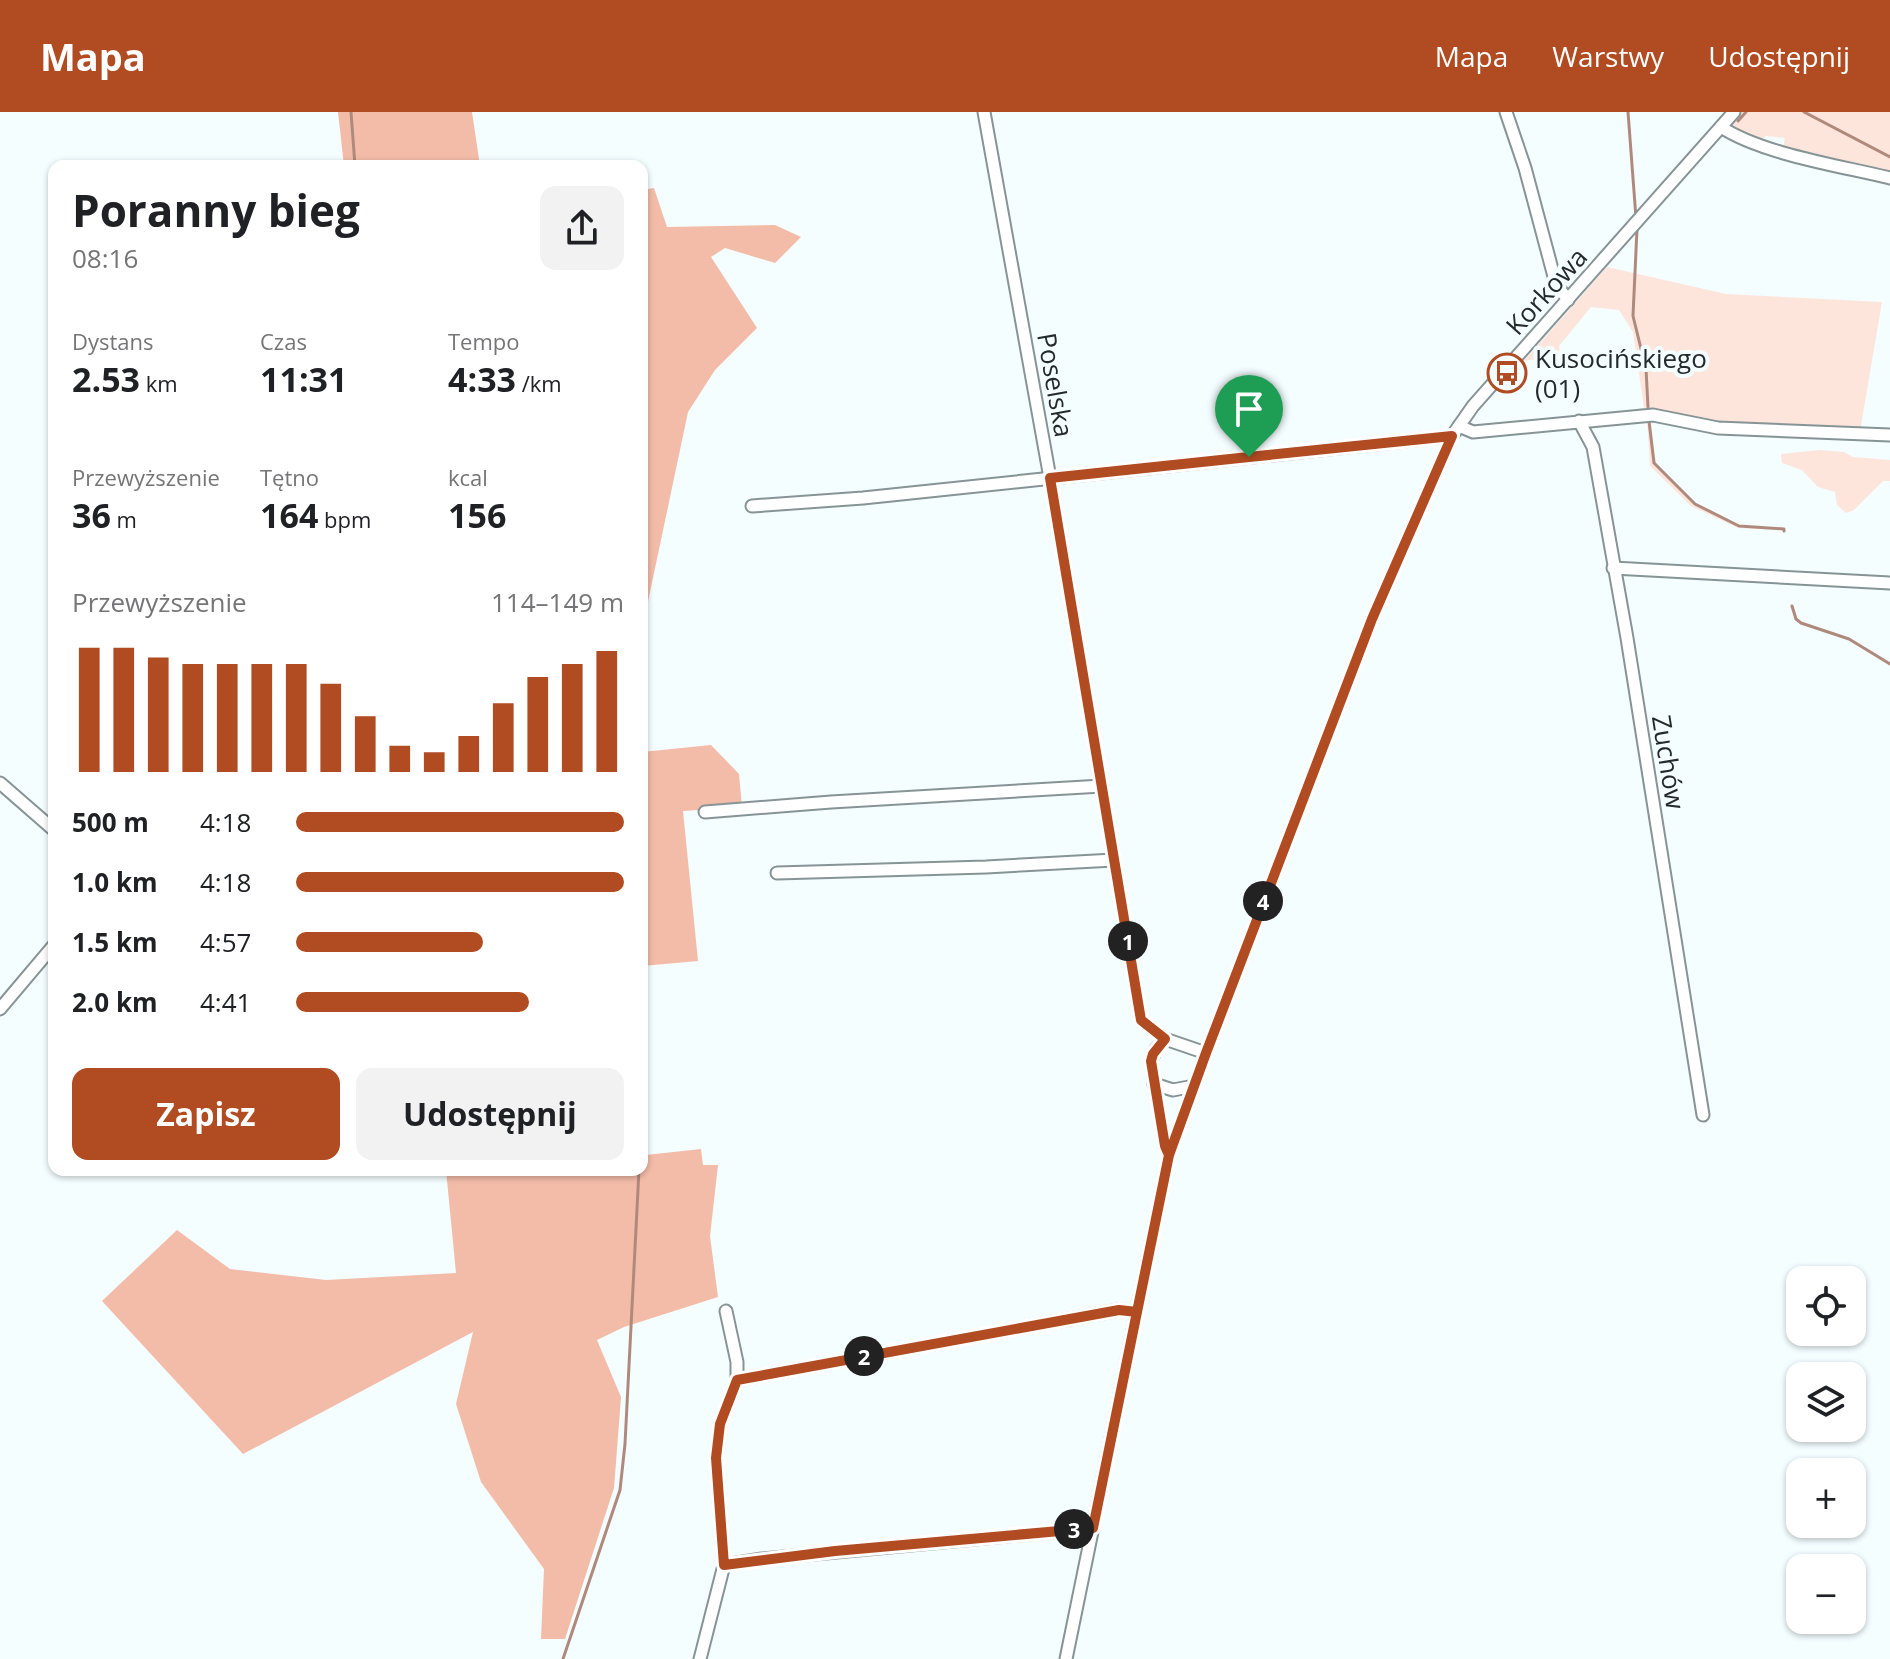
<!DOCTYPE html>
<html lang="pl">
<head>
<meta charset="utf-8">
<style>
  :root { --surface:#fff; --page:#f2f2f2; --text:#202124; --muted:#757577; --accent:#b14b21 }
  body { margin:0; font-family:"Open Sans",sans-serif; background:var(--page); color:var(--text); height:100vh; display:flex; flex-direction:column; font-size:30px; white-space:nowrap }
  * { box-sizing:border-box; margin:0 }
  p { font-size:26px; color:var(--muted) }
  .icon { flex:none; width:44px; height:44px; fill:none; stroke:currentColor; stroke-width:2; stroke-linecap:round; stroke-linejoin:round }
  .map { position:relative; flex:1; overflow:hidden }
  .drawer { position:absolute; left:48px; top:48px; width:600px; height:1016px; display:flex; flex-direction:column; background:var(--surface); border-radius:16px; box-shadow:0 2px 6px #0004 }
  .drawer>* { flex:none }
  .buttons { position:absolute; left:1786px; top:1154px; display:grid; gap:16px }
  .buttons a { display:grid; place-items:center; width:80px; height:80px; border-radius:16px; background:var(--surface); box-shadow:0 2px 6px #0004; font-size:40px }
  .pin { position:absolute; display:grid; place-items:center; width:68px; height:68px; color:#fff; margin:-82px -34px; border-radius:50% 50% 50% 0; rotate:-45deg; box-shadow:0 0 8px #0007 }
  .pin .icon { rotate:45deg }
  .km { position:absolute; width:40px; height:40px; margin:-20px; border-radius:50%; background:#222; color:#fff; font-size:22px; line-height:40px; text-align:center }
  .round { display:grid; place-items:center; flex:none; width:84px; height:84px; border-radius:16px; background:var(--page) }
  .head { display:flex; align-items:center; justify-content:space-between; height:136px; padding:0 24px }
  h1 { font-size:44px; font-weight:700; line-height:60px }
  .metrics { display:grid; grid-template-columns:repeat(3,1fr); gap:12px; height:136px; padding:8px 24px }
  .metrics div { display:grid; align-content:center }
  .metrics b { font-size:34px; font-weight:700 }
  .metrics small { font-size:22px; font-weight:400 }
  .metrics p { font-size:22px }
  .chart { height:224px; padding:16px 24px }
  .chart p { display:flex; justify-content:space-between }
  .chart svg { width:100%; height:144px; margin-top:8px; stroke:var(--accent); stroke-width:6 }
  .action { display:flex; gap:16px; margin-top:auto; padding:16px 24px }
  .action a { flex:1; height:92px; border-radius:16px; background:var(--accent); color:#fff; font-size:32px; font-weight:700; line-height:92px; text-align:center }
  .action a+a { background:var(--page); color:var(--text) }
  ul { padding:0 24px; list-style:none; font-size:26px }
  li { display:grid; grid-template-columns:128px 96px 1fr; align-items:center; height:60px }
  li i { height:20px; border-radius:10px; background:var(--accent) }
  header { display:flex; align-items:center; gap:48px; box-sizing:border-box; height:112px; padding:0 40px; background:var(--accent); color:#fff }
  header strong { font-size:38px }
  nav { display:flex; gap:44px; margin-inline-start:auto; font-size:28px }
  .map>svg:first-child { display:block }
  .green { fill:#fde5dc }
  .forest { fill:#f3bca8 }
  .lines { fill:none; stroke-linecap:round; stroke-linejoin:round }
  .stream { stroke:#af8a7c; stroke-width:3 }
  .minor-casing { stroke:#869496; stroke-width:15 }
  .minor { stroke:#fff; stroke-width:11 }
  .route-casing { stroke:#fff; stroke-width:16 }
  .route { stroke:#b14b21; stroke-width:10 }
  .labels { text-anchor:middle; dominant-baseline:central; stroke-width:8; stroke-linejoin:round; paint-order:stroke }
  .street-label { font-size:26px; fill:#24292a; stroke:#f4fdff }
  .poi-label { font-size:26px; fill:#24292a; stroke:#f4fdff; text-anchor:start }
</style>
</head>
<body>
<header>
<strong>Mapa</strong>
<nav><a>Mapa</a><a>Warstwy</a><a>Udostępnij</a></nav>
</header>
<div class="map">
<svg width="1890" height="1547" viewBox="0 0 1890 1547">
  <rect width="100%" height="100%" fill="#f4fdff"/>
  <!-- green -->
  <g class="green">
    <polygon points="1740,0 1890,0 1890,63 1783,37 1785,26 1766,24 1760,28 1728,14"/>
    <polygon points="1607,155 1726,182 1882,190 1860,319 1719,314 1637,299 1635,297 1644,296 1633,220 1619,198 1591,195 1559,234 1560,243 1524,249"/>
    <polygon points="1647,306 1672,310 1650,310 1656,351 1696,392 1739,413 1786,418 1738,416 1691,394 1650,354"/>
    <polygon points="1820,338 1844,340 1853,345 1890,348 1890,369 1883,369 1854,398 1846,401 1837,393 1835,380 1818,375 1802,358 1782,351 1781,342"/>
  </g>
  <!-- forest -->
  <g class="forest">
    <polygon points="338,0 472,0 480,54 344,54"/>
    <polygon points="654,76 667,115 775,113 801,125 775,151 725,136 711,145 757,216 715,258 688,300 642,518 642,78"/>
    <polygon points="711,633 739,662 742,695 683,699 698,849 642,854 642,640"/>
    <polygon points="642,1033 646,1043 701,1037 703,1053 718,1053 710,1124 718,1185 624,1215 597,1228 621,1285 614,1376 565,1527 541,1527 544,1457 481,1370 456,1292 473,1220 243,1342 102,1189 177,1118 230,1157 326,1168 456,1161 446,1058 642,1058"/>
  </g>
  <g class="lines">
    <!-- stream -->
    <g class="stream">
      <polyline points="351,0 355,54"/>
      <polyline points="1628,0 1636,106"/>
      <polyline points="1804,0 1890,45"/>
      <polyline points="1738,9 1746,0"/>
      <polyline points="1637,117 1633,204 1646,257 1648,295"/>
      <polyline points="1649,309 1654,351 1695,392 1739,414 1784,417 1784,419"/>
      <polyline points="1792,494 1796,507 1801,511 1849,527 1890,552"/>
      <polyline points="563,1547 620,1378 625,1332 639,1058"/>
    </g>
    <!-- minor casing -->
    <g class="minor-casing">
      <g id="minor">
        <polyline points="984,0 1050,366 1141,908 1165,927 1206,941"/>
        <polyline points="1506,0 1525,56 1556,172 1568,188"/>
        <path d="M1721,15C1762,42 1841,54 1890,66"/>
        <polyline points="1579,309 1593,335 1627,526 1703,1003"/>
        <polyline points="1459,314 1473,320 1653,303 1718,316 1890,323"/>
        <polyline points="752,394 863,386 1452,324"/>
        <polyline points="1613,456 1890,471"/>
        <polyline points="0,671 54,718"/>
        <polyline points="705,700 831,690 1102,674"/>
        <polyline points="777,761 986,755 1114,748"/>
        <polyline points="0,897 54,833"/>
        <polyline points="1165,927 1156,937 1151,949 1165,1034 1169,1043"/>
        <polyline points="1154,972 1173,978 1194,974"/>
        <polyline points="737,1268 1119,1198 1137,1200"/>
        <polyline points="724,1453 762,1447 1093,1416"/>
        <polyline points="700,1547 724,1453 716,1346 720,1312 737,1268 737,1250 726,1199"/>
        <polyline points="1066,1547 1169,1043 1206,941 1372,507 1452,324 1473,294 1734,0"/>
      </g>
    </g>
    <!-- minor -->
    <use href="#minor" class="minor"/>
  </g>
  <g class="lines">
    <!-- route casing -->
    <g class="route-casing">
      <polyline id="route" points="1249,345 1050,366 1141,908 1165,927 1153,942 1151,949 1165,1034 1169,1043 1137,1200 1119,1198 737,1268 720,1312 716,1346 724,1453 835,1439 1093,1416 1169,1043 1206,941 1372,507 1452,324 1249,345"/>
    </g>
    <!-- route -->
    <use href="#route" class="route"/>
  </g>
  <!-- icons -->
  <defs>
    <g id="bus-ring" transform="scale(2)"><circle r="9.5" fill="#f4fdff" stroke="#b14b21" stroke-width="1.5"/><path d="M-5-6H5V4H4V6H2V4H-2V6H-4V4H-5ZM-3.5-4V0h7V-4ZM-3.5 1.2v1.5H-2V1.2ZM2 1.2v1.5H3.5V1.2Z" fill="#b14b21"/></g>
  </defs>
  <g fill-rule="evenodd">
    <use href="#bus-ring" x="1507" y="261"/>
  </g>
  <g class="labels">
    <!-- street labels -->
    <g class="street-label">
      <text transform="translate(1546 179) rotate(-48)">Korkowa</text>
      <text transform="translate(1056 273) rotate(80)">Poselska</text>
      <text transform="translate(1669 650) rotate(81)">Zuchów</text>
    </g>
    <!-- poi labels -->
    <g class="poi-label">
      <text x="1535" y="246">Kusocińskiego<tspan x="1535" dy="30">(01)</tspan></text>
    </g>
  </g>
</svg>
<div class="buttons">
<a><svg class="icon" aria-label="locate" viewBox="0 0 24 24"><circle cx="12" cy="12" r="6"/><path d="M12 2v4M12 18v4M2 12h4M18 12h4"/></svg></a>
<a><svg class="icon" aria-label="layers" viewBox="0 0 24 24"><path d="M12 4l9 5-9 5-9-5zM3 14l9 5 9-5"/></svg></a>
<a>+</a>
<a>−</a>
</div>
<div class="pin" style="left:1249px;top:345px;background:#1e9e55"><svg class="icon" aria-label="arrive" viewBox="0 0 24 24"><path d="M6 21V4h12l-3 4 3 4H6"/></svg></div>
<b class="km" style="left:1128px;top:829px">1</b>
<b class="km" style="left:864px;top:1244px">2</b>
<b class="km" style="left:1074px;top:1417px">3</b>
<b class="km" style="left:1263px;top:789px">4</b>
<section class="drawer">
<div class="head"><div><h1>Poranny bieg</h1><p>08:16</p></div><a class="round"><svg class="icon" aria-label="share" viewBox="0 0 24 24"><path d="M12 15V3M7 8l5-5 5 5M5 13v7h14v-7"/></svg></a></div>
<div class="metrics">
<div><p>Dystans</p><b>2.53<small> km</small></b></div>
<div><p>Czas</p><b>11:31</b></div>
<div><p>Tempo</p><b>4:33<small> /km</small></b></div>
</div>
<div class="metrics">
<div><p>Przewyższenie</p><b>36<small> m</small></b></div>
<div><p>Tętno</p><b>164<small> bpm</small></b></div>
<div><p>kcal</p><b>156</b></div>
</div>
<div class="chart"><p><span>Przewyższenie</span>114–149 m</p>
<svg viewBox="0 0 160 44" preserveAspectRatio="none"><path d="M5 44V6M15 44V6M25 44V9M35 44V11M45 44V11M55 44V11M65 44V11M75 44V17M85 44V27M95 44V36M105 44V38M115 44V33M125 44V23M135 44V15M145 44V11M155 44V7"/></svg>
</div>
<ul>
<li><b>500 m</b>4:18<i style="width:100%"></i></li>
<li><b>1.0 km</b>4:18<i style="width:100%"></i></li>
<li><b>1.5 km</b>4:57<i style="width:57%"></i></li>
<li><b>2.0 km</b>4:41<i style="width:71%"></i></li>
</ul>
<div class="action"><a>Zapisz</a><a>Udostępnij</a></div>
</section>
</div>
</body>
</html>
